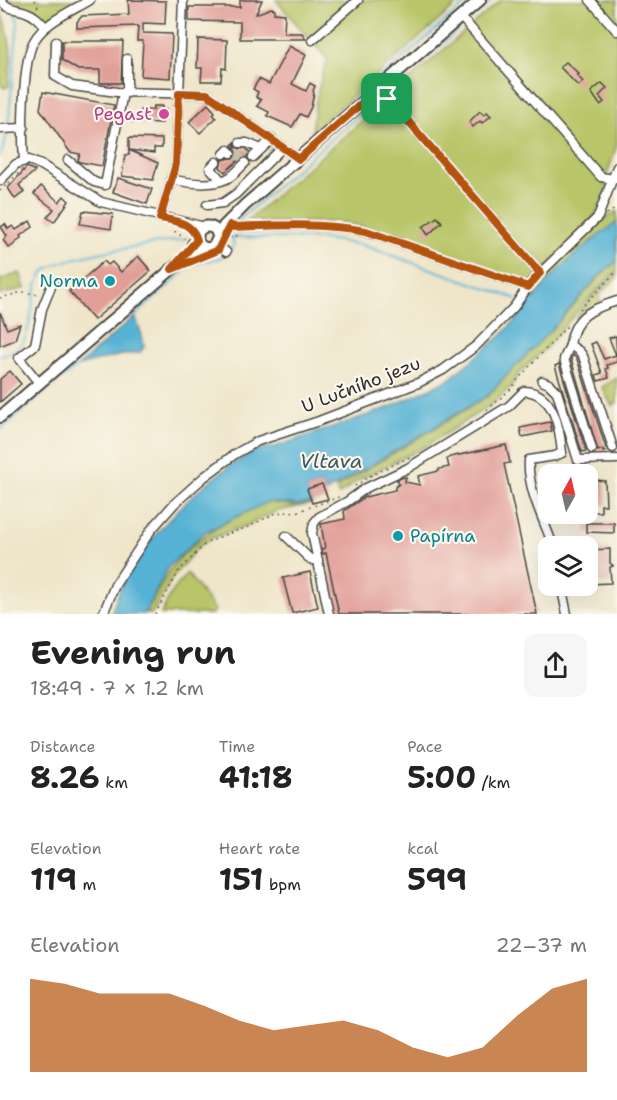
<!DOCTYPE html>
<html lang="en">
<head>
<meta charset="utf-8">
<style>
  :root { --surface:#fff; --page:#f6f6f6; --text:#222; --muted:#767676; --accent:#b45309 }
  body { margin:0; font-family:"Shantell Sans",sans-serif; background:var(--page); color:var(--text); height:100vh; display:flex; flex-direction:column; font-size:22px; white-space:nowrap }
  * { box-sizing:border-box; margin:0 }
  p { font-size:20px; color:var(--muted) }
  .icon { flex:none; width:33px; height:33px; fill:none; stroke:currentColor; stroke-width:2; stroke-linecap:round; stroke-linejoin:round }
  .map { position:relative; height:614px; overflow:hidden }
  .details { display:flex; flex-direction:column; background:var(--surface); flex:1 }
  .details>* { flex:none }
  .needle { width:39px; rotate:8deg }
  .fabs { position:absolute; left:538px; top:464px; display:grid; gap:12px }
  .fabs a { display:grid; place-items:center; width:60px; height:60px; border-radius:12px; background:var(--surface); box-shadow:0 6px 24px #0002; font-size:30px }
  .pin { position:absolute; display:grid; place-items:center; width:51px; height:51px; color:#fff; margin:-26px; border-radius:12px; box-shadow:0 3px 9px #0006 }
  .round { display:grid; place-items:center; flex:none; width:63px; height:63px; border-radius:12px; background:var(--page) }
  .head { display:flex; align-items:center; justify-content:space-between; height:102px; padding:0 30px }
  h1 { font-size:33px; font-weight:700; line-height:45px }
  .metrics { display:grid; grid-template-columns:repeat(3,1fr); gap:9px; height:102px; padding:6px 30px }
  .metrics div { display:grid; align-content:center }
  .metrics b { font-size:30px; font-weight:700 }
  .metrics small { font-size:16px; font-weight:400 }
  .metrics p { font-size:16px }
  .chart { height:168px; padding:12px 30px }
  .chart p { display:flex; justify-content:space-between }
  .chart svg { width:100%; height:108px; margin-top:6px; fill:var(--accent); opacity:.7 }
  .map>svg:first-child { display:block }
  .green { fill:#b8c567; stroke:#727849; stroke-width:1.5 }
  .water { fill:#56b2d4; stroke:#406e80; stroke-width:1.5 }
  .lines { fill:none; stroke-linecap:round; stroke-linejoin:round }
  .stream { stroke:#56b2d4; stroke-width:2 }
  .building { fill:#e19f98 }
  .minor-tunnel { stroke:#c8c1aa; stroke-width:8; stroke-dasharray:8 4; stroke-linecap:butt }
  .minor-casing { stroke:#484743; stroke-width:11 }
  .major-casing { stroke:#484743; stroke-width:14 }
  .path { stroke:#484743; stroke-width:1.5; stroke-dasharray:1.5 4.5; stroke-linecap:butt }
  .minor { stroke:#fff; stroke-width:8 }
  .major { stroke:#fff; stroke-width:10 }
  .route-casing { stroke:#fff; stroke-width:12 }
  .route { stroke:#b45309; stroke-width:8 }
  .hotel-dot { fill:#d1479c; stroke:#fbf7ec; stroke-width:2 }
  .culture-dot { fill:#0f9aa8; stroke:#fbf7ec; stroke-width:2 }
  .labels { text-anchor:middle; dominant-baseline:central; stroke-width:4.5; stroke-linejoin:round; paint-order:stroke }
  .hotel-label { font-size:18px; fill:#b23c85; stroke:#fbf7ec; text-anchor:end }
  .culture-label { font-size:18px; fill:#0d838f; stroke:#fbf7ec; text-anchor:end }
  .street-label { font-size:18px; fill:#2b2b2b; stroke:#fbf7ec }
  .water-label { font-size:20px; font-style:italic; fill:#3a5a66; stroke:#fbf7ec }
</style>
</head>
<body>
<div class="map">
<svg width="617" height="614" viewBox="0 0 617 614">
  <rect width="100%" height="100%" fill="#fbf7ec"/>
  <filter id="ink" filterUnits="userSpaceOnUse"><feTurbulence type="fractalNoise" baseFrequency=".0167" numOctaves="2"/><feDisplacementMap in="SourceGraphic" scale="12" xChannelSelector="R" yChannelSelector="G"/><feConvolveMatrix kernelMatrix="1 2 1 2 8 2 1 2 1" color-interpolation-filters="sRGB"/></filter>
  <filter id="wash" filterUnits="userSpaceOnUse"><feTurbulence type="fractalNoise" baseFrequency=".008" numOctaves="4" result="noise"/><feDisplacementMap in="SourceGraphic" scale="24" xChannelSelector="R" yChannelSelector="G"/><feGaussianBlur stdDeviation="1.35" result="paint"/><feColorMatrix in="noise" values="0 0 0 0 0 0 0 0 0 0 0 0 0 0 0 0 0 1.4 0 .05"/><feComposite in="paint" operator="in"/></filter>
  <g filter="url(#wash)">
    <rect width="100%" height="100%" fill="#efe6ca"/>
    <!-- green -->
    <g class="green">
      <polygon points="6,0 80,0 50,17 9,6"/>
      <path d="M276,0H462L312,132C314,106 318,83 328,60Z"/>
      <polygon points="501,0 617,0 617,145 604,184 608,188 595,216 528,287 368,228 341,222 249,222 248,220"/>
      <path d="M0,10C6,25 11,40 11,57C11,67 8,76 9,86L4,88L0,83Z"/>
      <polygon points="617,211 617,222 590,242 533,298 526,297 531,286 588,229"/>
      <polygon points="617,261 617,270 586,301 545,349 518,374 511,387 491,405 426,446 358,480 339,495 336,488 488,396 601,275"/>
      <polygon points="20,273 25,288 0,295 0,280"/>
      <polygon points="617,273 617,278 598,296 601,303 578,319 576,318 593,296"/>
      <polygon points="617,378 617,403 612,406 602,387"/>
      <path d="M268,502L297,506L312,504L277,511L248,525L212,538L198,547L175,574L152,614H146C154,598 162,581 173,566C197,535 233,517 268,502Z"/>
      <polygon points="187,573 215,610 212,614 161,614 170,595"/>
    </g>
    <!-- water -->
    <g class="water">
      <path d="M617,222V261L600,275L553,328L487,396L326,492L322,484L307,489L312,503L297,505L268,502L205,532L169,566L144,614H111C117,595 124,576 136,560C167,517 217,466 266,447L272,448L388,408L448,380L502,335L526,308L519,306L524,297L534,299C555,269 587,244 617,222Z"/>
      <polygon points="135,316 142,336 144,347 140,352 112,357 78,366"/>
    </g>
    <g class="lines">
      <!-- stream -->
      <g class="stream">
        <polyline points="8,0 11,6"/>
        <polyline points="470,19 492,0"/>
        <polyline points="387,92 463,25"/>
        <polyline points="8,127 18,21 14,12"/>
        <polyline points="300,147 470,0"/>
        <polyline points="0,157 8,131"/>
        <polyline points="273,176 272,174 286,159"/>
        <polyline points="238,223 243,216 380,97"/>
        <polyline points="230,237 325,239 362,245 517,299"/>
        <path d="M135,316L191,265C209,257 221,265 234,245L232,237"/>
        <path d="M0,356C7,354 15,351 20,346C34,330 30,288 44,272C61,254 159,244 186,239"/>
        <polyline points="0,430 60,379 78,366"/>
      </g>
    </g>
    <g id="blocks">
      <!-- building -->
      <g class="building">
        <polygon points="128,0 166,1 165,24 143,23 143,33 172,34 170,78 141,76 143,41 137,41 138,26 77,28 77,22 82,16 129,14"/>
        <polygon points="240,0 262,0 256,14 271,8 275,9 274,13 285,14 284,33 302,33 306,39 240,39 240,22 189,21 189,7 240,7"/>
        <polygon points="198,39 227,40 226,69 222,68 221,81 201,81 202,68 197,68"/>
        <polygon points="62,41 123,41 121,83 100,83 100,70 78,70 62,60"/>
        <polygon points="289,46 306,55 292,84 306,91 310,83 315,86 313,91 314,93 311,107 306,117 300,114 292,127 267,116 269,112 257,106 261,100 256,97 258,92 253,89 259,79 269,84"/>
        <polygon points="566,62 579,74 577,75 583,82 578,86 560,67"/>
        <polygon points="602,83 607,88 599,96 604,102 600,105 591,92"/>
        <polygon points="43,92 114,105 102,166 80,162 78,160 80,154 70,152 40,109"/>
        <polygon points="208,104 215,112 213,114 216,118 200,133 189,122"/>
        <polygon points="153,106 162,106 162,110 166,110 166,119 162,119 162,123 133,122 133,117 141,116 141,110 153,110"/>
        <polygon points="480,111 484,115 487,112 491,116 482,123 480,121 473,127 469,122"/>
        <polygon points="129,138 162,139 162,148 154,148 154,153 129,150"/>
        <polygon points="234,143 236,148 246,149 249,152 247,157 241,158 225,172 220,167 222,160 236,157 237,152 232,145"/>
        <polygon points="129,150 158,163 153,180 122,176 125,155 129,155"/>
        <polygon points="27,167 35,171 19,185 24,192 15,199 8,188"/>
        <polygon points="118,178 152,189 147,204 113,192"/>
        <polygon points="41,186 59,202 64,196 69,201 54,222 47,217 54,209 34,194"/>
        <polygon points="83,211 113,214 111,229 80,224"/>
        <polygon points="437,217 442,222 428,235 423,227"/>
        <polygon points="30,221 33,227 20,236 21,238 15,242 16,243 9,248 3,240 7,236 1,227 5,224 8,229 13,226 16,230"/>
        <polygon points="138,256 151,271 94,320 69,291 104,261 108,265 112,262 121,272"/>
        <polygon points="0,312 7,329 20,324 15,340 0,346"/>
        <polygon points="616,336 617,362 607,365 608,368 606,369 609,378 598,381 596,375 602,373 591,344 596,342 604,359 616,355 609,338"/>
        <polygon points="573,355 577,359 607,451 603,452 603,449 598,451 571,359"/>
        <polygon points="559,364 586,451 582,452 555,366"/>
        <polygon points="10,371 21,384 0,402 0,379"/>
        <polygon points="550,422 552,431 522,437 520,428"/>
        <polygon points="506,445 510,463 504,464 537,614 339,614 326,553 323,554 322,549 325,548 321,524 345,519 344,511 365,497 395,490 395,487 399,484 397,480 401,478 406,477 405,482 420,485 418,476 439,471 439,469 449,467 447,459 450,457"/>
        <polygon points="588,479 605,481 606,505 601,505 601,512 588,512"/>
        <polygon points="322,484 328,499 312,503 307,489"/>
        <polygon points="586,523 614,523 614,533 586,532"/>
        <polygon points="610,549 610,563 613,566 610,567 611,583 590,584 589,550"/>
        <polygon points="310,572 318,607 292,613 283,578"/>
      </g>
    </g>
  </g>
  <g filter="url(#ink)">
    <use href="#blocks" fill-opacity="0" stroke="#484743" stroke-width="1.5"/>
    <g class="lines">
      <!-- minor-tunnel -->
      <g class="minor-tunnel">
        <polyline points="234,156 244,147"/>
        <polyline points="238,161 248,152"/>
      </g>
      <!-- minor casing -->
      <g class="minor-casing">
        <g id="minor">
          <path d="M1,0C8,11 16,8 26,12C35,15 40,21 45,27"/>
          <polyline points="590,0 617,31"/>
          <polyline points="461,17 601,177 614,179"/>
          <polyline points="312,40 358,0"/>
          <polyline points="56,42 55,76 72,86 117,92 207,94 299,159"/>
          <polyline points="379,88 540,273"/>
          <polyline points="127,93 127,59"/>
          <polyline points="0,129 24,128"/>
          <polyline points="240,143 247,143 261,149"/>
          <polyline points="224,154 228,150 231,153"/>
          <polyline points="253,157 272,139"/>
          <path d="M24,160C22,136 22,61 34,41C45,22 72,11 90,0"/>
          <polyline points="68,160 94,182 105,185 123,93"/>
          <polyline points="216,162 210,168 221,180"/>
          <path d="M171,179C188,183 215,187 230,177C236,173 240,168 245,163"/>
          <polyline points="0,181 16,164 29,160 43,166 101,202 205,227"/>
          <polyline points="207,205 223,203 236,194 282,148"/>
          <polyline points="160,218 176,164 183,0"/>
          <path d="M230,225L235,227C278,225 323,223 366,231L528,287"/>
          <polyline points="220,247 226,252"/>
          <polyline points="570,345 564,359 592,449"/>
          <polyline points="542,381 549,384 557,392 578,460 617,459"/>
          <polyline points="39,383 19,358 35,345 42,309 53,282"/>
          <path d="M613,448L583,356L579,351L570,345C574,316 591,309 617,301"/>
          <polyline points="286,536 311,560 318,560"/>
          <polyline points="561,585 567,614"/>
          <polyline points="103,614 115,585 151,530 174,504 204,477 235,454 258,441 319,421 418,383 443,370 476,346 514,307 532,281 598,217 617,167"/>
          <path d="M329,614L312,533L314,523L319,517L348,501L366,488L408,468L509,406L524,391C555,392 560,430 562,453L555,456L529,460C527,490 544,519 553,546"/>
        </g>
      </g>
      <!-- major casing -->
      <g class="major-casing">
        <g id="major">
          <path d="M197,240C200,248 207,250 214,246L224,226L245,205L480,0"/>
          <path d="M193,244L197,240L198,232C203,225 210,225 216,230L219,239"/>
          <polyline points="0,417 172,269 187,257 208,248"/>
        </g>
      </g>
      <!-- path -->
      <g class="path">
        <polyline points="35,0 39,10"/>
        <polyline points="0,191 23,169"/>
        <polyline points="607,214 617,208"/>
        <polyline points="172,226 174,231 185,238"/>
        <polyline points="230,237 241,235"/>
        <polyline points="0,298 23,292 40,295"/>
        <polyline points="580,309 617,271"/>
        <polyline points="487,410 512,388 518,379 568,325"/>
        <polyline points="355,486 370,476 414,455"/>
        <polyline points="612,565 617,566"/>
        <polyline points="155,614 179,571 205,544 224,535 248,527 276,513 299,511 339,497"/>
      </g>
      <!-- minor -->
      <use href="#minor" class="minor"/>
      <!-- major -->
      <use href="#major" class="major"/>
    </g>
  </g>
  <g class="lines" filter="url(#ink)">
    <!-- route casing -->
    <g class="route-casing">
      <path id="route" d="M379,88L540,273L528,287L366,231C323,223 278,225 234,227L230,225L218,250L172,269L197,240C192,222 176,221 160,218L176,164L179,93L207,94L299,159Z"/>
    </g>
    <!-- route -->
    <use href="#route" class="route"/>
  </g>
  <!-- markers -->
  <circle class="hotel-dot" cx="164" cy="114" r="6"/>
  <g class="culture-dot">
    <circle cx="110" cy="281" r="6"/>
    <circle cx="398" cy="536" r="6"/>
  </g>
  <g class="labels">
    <!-- hotel labels -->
    <g class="hotel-label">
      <text x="152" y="114">Pegast</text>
    </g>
    <!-- culture labels -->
    <g class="culture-label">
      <text x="98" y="281">Norma</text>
      <text x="410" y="536" text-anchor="start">Papírna</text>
    </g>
    <!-- street labels -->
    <g class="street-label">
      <text transform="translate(361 385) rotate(-21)">U Lučního jezu</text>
    </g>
    <!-- water labels -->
    <g class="water-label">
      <text x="331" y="461">Vltava</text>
    </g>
  </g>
</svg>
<div class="fabs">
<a><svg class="needle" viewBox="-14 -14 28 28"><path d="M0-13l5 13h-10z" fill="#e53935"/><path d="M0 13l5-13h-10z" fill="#767676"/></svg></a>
<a><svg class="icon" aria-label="layers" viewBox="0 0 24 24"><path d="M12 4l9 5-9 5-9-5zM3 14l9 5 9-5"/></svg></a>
</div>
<div class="pin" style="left:387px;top:99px;background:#1e9e55"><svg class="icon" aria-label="arrive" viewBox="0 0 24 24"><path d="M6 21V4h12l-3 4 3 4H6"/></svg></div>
</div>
<section class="details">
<div class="head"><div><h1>Evening run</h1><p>18:49 · 7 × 1.2 km</p></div><a class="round"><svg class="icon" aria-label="share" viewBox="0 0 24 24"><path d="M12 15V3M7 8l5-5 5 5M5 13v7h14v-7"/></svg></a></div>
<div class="metrics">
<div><p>Distance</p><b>8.26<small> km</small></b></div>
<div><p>Time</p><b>41:18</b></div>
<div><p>Pace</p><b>5:00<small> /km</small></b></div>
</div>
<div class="metrics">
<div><p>Elevation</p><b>119<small> m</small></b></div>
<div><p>Heart rate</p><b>151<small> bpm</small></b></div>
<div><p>kcal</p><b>599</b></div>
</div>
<div class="chart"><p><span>Elevation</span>22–37 m</p>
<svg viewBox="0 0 160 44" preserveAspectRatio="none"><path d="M0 44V6L10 8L20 12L30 12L40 12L50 17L60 23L70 27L80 25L90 23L100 27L110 34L120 38L130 34L140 21L150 10L160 6V44z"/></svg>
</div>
</section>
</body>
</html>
